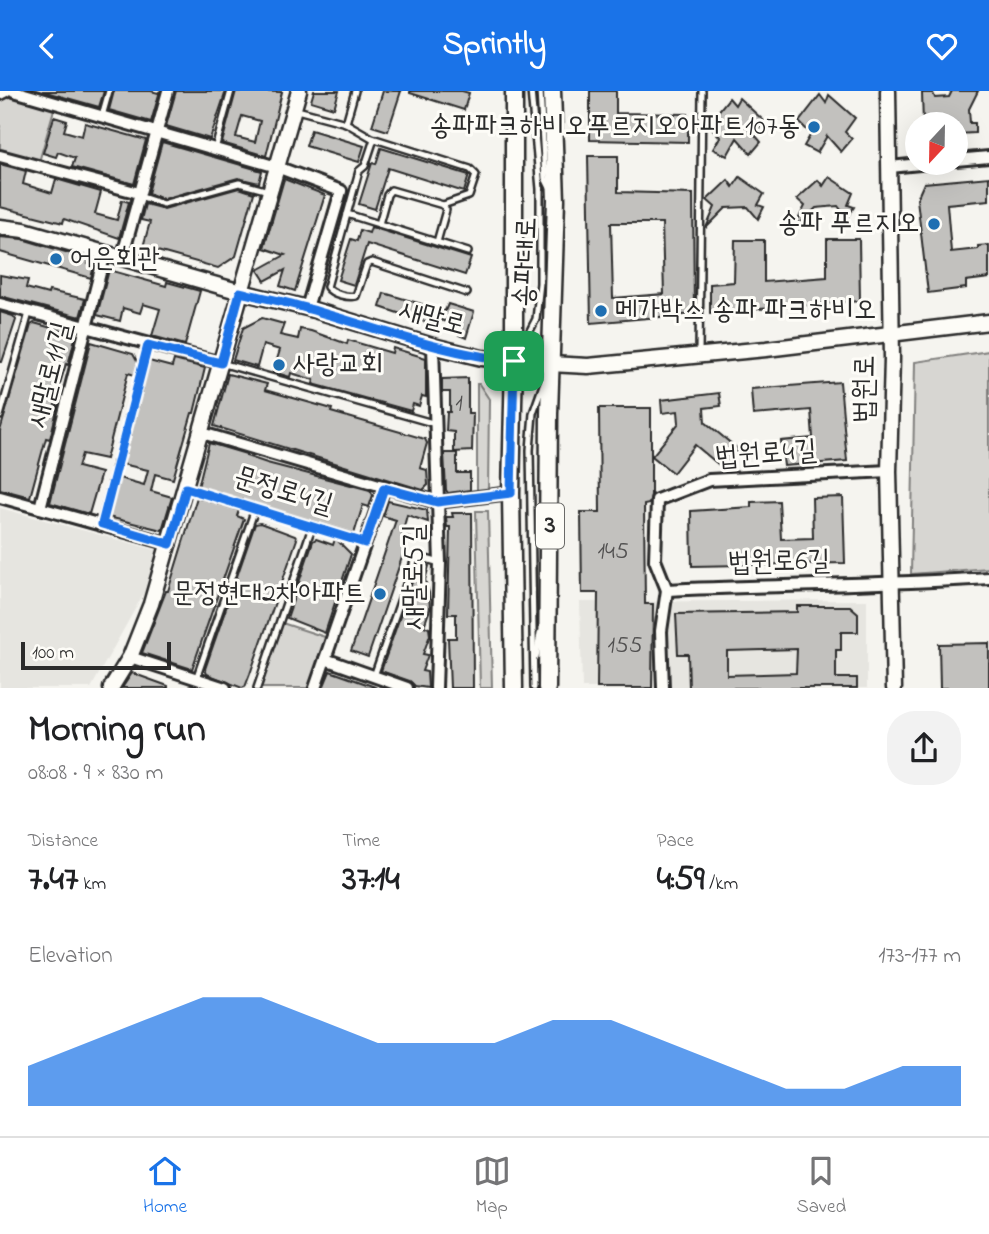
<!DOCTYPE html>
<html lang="en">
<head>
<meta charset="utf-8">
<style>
  :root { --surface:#fff; --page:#f2f2f2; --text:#202124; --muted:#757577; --line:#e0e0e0; --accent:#1a73e8 }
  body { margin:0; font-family:"Indie Flower","Poor Story",sans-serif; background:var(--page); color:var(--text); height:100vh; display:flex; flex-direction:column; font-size:26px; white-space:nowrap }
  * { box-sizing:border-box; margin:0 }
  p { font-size:23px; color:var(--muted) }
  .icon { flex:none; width:38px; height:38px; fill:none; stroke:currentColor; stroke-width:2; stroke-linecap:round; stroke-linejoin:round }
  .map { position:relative; height:597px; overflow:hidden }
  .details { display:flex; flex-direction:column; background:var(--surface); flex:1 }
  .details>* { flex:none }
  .needle { width:46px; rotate:202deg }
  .tools { position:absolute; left:905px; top:21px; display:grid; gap:14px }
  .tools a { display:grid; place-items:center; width:63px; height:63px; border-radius:50%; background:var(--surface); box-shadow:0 7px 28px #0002; font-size:35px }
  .scale { position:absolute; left:21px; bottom:18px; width:150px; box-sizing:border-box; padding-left:7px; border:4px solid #2b2b2b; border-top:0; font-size:19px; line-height:24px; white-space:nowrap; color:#2b2b2b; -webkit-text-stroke:5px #fdfcf7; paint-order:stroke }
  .pin { position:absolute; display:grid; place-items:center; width:60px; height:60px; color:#fff; margin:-30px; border-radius:14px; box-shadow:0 4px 10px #0006 }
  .round { display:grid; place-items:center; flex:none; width:74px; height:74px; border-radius:28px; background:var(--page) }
  .overview { display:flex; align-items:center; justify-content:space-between; height:119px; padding:0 28px }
  h1 { font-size:38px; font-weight:700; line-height:52px }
  .stats { display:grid; grid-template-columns:repeat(3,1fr); gap:10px; height:119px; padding:7px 28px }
  .stats div { display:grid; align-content:center }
  .stats b { font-size:35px; font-weight:700 }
  .stats small { font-size:19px; font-weight:400 }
  .stats p { font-size:19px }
  .chart { height:196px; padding:14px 28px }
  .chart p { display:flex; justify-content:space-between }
  .chart svg { width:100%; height:126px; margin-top:7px; fill:var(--accent); opacity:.7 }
  header { display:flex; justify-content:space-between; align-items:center; height:91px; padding:0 28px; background:var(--accent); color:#fff; font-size:32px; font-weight:700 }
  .menu { display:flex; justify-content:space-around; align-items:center; height:98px; border-top:2px solid var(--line); background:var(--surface); font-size:19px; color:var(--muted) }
  .menu a { display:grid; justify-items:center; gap:4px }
  .menu .on { color:var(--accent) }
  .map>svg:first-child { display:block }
  .built { fill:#e6e5e0 }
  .green { fill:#d7d6d2; stroke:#81807e; stroke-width:2 }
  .building { fill:#c2c1be; stroke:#2b2b2b; stroke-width:2; fill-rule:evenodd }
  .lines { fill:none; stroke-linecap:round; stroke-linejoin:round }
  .lane-casing { stroke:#2b2b2b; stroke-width:10 }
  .street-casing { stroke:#2b2b2b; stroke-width:16 }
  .secondary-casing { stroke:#2b2b2b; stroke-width:19 }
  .primary-casing { stroke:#2b2b2b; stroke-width:21 }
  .lane { stroke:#fdfcf7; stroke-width:5 }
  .street { stroke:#fdfcf7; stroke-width:10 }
  .secondary { stroke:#fdfcf7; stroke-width:14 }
  .primary { stroke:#fdfcf7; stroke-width:16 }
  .route-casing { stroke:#fff; stroke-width:14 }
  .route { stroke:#1a73e8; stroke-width:9 }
  .poi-dot { fill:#1f6fb2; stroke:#fdfcf7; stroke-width:2.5 }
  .labels { text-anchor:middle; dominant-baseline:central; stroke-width:6; stroke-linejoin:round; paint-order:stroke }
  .number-label { font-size:24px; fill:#515050 }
  .shield { fill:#fdfcf7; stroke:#6a6a68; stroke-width:2 }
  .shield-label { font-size:26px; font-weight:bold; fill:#2b2b2b }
  .poi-label { font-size:28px; fill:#2b2b2b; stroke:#fdfcf7; text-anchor:end }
  .street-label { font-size:28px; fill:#2b2b2b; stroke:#fdfcf7 }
</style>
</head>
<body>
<header><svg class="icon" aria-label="back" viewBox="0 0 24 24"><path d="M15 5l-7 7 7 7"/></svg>Sprintly<svg class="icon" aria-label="heart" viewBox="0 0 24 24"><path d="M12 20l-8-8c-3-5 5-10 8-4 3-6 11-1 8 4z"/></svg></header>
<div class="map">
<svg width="989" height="597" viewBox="0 0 989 597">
  <rect width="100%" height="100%" fill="#f5f4ef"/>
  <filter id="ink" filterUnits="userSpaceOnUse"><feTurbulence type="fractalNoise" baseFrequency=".0143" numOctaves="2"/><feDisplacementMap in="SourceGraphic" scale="14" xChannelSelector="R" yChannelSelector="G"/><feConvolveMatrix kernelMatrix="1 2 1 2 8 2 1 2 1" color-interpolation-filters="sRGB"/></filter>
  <g filter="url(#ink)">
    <!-- built -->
    <g class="built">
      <polygon points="0,417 160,460 154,484 91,597 0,597"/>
      <polygon points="867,509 867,597 582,597 580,511"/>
    </g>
    <!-- green -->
    <g class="green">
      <polygon points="9,2 55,15 39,71 0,61 0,6"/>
      <polygon points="989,260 989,477 911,483 915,271"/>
      <polygon points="477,293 479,293 489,308 488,403 477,404"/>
      <polygon points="476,420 488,420 492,597 480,597"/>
      <polygon points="282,532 328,547 312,597 261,597"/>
    </g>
    <!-- building -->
    <g class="building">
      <polygon points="42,0 104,0 99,16"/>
      <polygon points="114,0 151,0 158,2 160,0 151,31 109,19"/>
      <polygon points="176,0 226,0 210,48 166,35"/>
      <path d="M236,0L282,1L266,65L222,52ZM242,25L260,30L255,51L236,46Z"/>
      <polygon points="314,0 339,0 334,17 311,10"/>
      <polygon points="383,0 401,0 388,40 372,35"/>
      <polygon points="410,0 462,0 469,2 464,19 410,2"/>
      <polygon points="590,0 616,0 616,22 688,23 688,51 590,49"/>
      <polygon points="952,0 978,0 969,18 970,32 975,32 975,42 956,43 956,33 923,33 922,2 933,2 935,7 949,6"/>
      <polygon points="820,4 826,12 829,4 855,27 845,41 852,48 841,61 827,45 817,62 804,55 811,43 799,31"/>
      <polygon points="729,7 735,14 739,7 764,30 755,44 761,51 751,63 737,47 727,65 713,58 720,46 708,33"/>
      <polygon points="54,26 67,30 64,40 82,45 85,32 146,49 134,93 72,76 75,67 58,61 56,66 43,62"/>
      <polygon points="311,39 364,55 359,71 306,55"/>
      <polygon points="162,51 262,80 259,92 238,87 163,108 148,102"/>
      <polygon points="381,57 469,84 464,101 388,77 375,118 359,113 372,72 376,73"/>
      <path d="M588,65H618V101L693,103L694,223L591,232ZM611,132H662L664,203L613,207Z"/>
      <polygon points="0,73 26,80 23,93 52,102 56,88 101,101 95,123 117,129 122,109 129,111 119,147 64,128 63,132 0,116"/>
      <polygon points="740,86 764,103 758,114 764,116 758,128 748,116 726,117 706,137 715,116 707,109 728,89 733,96"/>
      <polygon points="829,86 853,102 848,114 854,116 847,127 838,115 816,117 796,136 795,135 805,115 797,108 818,89 823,95"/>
      <polygon points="989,86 989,109 947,113 951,161 978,158 978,155 989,154 989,187 966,190 966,197 928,202 917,108 924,92"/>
      <polygon points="284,88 325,104 295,200 280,195 285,179 265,190 258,179 285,164 264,157"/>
      <polygon points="239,97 254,102 236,165 218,177 143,156 150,131 141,129 145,113 164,118"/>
      <polygon points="371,136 471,167 465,184 367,153 354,194 338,189 351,148 357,150 360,139 369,142"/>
      <polygon points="0,146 22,148 89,168 88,173 94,175 91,187 0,161"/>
      <polygon points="827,148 859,148 860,210 710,222 710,193 734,191 735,149 764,149 764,191 827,186"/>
      <polygon points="109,179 166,195 167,191 200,200 185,254 152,245 160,218 143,213 140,222 123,217 120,230 97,224"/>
      <polygon points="0,184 28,189 26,197 48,203 49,200 85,208 80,226 0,205"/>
      <polygon points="384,202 445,220 448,213 474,221 466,247 459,244 462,235 440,229 437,235 380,216"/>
      <polygon points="0,221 13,225 16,229 2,271 0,271"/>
      <polygon points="262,227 284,233 280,244 298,248 300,238 311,240 347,253 348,249 392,262 393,257 426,267 426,306 422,305 419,315 413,313 411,320 313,293 314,289 291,282 290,286 273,281 280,259 263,254 257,276 233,269 243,237"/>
      <polygon points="34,232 73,243 75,247 68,274 66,273 59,296 55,314 58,315 50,348 46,347 30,406 0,398 0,340 31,234"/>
      <polygon points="91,251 133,263 138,272 135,284 128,282 106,368 82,363 78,376 101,382 89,423 50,412"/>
      <polygon points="174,269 205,277 194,322 192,322 173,388 155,383 151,400 172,406 162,439 108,426 119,387 144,394 148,379 122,373 149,270 172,276"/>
      <polygon points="228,283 267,293 265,299 332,318 331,321 425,348 427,352 420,377 427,379 428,394 423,399 214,335"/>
      <polygon points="468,287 468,322 473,322 472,360 454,361 454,341 446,340 447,321 450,321 450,301 442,301 442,288"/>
      <polygon points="840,291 847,370 784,375 781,350 813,347 811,319 753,324 751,298"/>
      <polygon points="719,302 721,315 704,317 705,331 739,359 724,378 695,354 673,382 652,365 679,332 678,320 662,322 661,309"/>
      <polygon points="599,317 651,317 651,404 649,413 644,414 645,513 653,513 652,597 597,597 598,502 582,502 581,421 600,421"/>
      <polygon points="209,352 246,363 246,365 267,372 370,399 373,404 369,416 363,414 354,443 198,396"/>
      <polygon points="444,362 457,362 457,382 470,382 470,399 448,402 446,399"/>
      <polygon points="197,406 239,419 237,425 244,428 192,578 142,562 166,500 168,500"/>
      <polygon points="843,406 845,472 692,475 691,420 751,416 751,411 779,410 781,448 813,447 812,407"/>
      <polygon points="388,410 427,419 428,431 407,424 402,443 409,446 368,566 351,560 396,429 383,425"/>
      <polygon points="452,422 472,422 473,597 450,597 448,547 456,547 456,523 448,523 450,436 447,436 446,426 453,426"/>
      <polygon points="260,432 295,445 297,448 250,583 245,596 242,597 207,583 205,578 255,433"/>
      <polygon points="316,448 333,454 335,448 337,449 351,463 325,542 287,527 313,450"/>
      <polygon points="419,471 429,475 425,489 429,502 430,518 424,535 429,537 430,544 423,563 428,564 422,580 427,581 428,597 415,595 410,590 381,580"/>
      <path d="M797,515H850L858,522V541H841V559H836V587H857V597H689L688,563H678L676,523L797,521ZM797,558L796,582L727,584V560Z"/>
      <polygon points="989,552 989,597 940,597 939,553"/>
      <polygon points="330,580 375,596 374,597 323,597"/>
      <polygon points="132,582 168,595 168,597 122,597"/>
    </g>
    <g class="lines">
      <!-- lane casing -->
      <g class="lane-casing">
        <g id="lane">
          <polyline points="540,0 545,87 550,97"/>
          <polyline points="297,19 346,32 372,47 470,78 476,84 469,105 443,114"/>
          <polyline points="102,25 109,0"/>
          <polyline points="346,32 355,0"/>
          <path d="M374,48L365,75L359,80L327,196C332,203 348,207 356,205L367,173L372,171L467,202"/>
          <polyline points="215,58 231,0"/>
          <polyline points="139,105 163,113 239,92 269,100"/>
          <polyline points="347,123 468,161"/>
          <polyline points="379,133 387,104 391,99 443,114 446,119 437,151"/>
          <polyline points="519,261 536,228 540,192 540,98 531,0"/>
          <polyline points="699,263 702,0"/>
          <polyline points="221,272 436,333"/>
          <polyline points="0,325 29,222"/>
          <polyline points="187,398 365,452"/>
          <polyline points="101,433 148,254"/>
          <polyline points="536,566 540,542"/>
          <polyline points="374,585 416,465 440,472"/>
          <polyline points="196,588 255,418"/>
          <polyline points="257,597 312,436"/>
          <polyline points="534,597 530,359 533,322 544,291"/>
        </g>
      </g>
      <!-- street casing -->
      <g class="street-casing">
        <g id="street">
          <polyline points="14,0 277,76 341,100 307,217"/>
          <polyline points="0,3 6,0"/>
          <polyline points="0,65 139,102"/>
          <polyline points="956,69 989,66"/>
          <polyline points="890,76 930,72"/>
          <polyline points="122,167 168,0"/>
          <polyline points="0,213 221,272"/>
          <polyline points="433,255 440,472 436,597"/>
          <polyline points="202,342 437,411 511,402"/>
          <polyline points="0,406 170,453"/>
          <polyline points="40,417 105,162"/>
          <polyline points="667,499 655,469 657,409 709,389 889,380"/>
          <path d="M667,499C774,494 882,494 989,487"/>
          <polyline points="130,566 225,597"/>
          <polyline points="325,568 407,597"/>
          <polyline points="315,597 384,397"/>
          <polyline points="663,597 661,540 667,499"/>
        </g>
      </g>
      <!-- secondary casing -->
      <g class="secondary-casing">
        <g id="secondary">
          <polyline points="888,0 892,267 889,380 894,597"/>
          <polyline points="0,136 24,139 241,201 307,217 433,255 482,267 531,272 588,275 766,258 989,231"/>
          <polyline points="111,597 130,566 151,513 299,0"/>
        </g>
      </g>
      <!-- primary casing -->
      <g class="primary-casing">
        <g id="primary">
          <polyline points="514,597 511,402 514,270 514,0"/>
          <polyline points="547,597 549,323 556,109 552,0"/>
        </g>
      </g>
      <!-- lane -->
      <use href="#lane" class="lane"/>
      <!-- street -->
      <use href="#street" class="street"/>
      <!-- secondary -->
      <use href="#secondary" class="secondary"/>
      <!-- primary -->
      <use href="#primary" class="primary"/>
    </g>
  </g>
  <g class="lines" filter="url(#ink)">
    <!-- route casing -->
    <g class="route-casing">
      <path id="route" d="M240,201C263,207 287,211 309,218C377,237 444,263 514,270L511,402L437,411L384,397L365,452L186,397L170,453L102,433L148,254L221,272Z"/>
    </g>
    <!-- route -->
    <use href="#route" class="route"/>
  </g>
  <!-- markers -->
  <g class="poi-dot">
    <circle cx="814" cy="36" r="7"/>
    <circle cx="934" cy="133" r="7"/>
    <circle cx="56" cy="168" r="7"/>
    <circle cx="601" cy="220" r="7"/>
    <circle cx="279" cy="274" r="7"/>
    <circle cx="380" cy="503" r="7"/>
  </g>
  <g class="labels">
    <!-- number labels -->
    <g class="number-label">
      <text x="459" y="313">1</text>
      <text x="613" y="461">145</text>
      <text x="625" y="555">155</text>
    </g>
    <!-- shield labels -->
    <rect class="shield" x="536" y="412.5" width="28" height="45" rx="5"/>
    <g class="shield-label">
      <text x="550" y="435">3</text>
    </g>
    <!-- poi labels -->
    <g class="poi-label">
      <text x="800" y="36">송파파크하비오푸르지오아파트107동</text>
      <text x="920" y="133">송파 푸르지오</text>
      <text x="70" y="168" text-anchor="start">어은회관</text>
      <text x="615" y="220" text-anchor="start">메가박스 송파 파크하비오</text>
      <text x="293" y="274" text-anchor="start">사랑교회</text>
      <text x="366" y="503">문정현대2차아파트</text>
    </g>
    <!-- street labels -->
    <g class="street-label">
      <text transform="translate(527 171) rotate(-88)">송파대로</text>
      <text transform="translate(432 228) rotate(15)">새말로</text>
      <text transform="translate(51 284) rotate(-76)">새말로11길</text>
      <text transform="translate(866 298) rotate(-89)">법원로</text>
      <text transform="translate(766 364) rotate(-4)">법원로4길</text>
      <text transform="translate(283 401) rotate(17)">문정로4길</text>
      <text transform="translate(779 472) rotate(-1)">법원로6길</text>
      <text transform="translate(415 486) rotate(-90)">새말로5길</text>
    </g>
  </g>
</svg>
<div class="tools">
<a><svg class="needle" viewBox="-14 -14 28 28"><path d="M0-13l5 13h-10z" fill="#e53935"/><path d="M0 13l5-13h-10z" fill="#757577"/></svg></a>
</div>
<div class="scale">100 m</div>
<div class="pin" style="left:514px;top:270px;background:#1e9e55"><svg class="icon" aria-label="arrive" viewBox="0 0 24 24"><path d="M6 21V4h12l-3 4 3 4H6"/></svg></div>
</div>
<section class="details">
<div class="overview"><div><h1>Morning run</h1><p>08:08 · 9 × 830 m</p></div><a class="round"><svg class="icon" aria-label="share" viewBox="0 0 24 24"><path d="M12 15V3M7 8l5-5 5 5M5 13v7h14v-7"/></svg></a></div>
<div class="stats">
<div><p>Distance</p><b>7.47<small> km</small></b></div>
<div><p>Time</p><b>37:14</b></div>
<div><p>Pace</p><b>4:59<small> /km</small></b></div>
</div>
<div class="chart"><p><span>Elevation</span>173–177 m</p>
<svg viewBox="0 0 160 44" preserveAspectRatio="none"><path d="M0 44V30L10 22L20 14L30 6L40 6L50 14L60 22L70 22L80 22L90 14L100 14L110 22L120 30L130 38L140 38L150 30L160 30V44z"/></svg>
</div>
</section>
<nav class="menu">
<a class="on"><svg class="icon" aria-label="home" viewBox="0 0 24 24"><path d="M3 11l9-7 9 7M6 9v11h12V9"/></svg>Home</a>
<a><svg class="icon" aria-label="map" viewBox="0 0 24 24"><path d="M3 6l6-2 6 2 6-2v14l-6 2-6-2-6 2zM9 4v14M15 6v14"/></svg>Map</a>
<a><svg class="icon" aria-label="saved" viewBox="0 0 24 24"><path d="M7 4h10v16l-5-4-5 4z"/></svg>Saved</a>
</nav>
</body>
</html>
